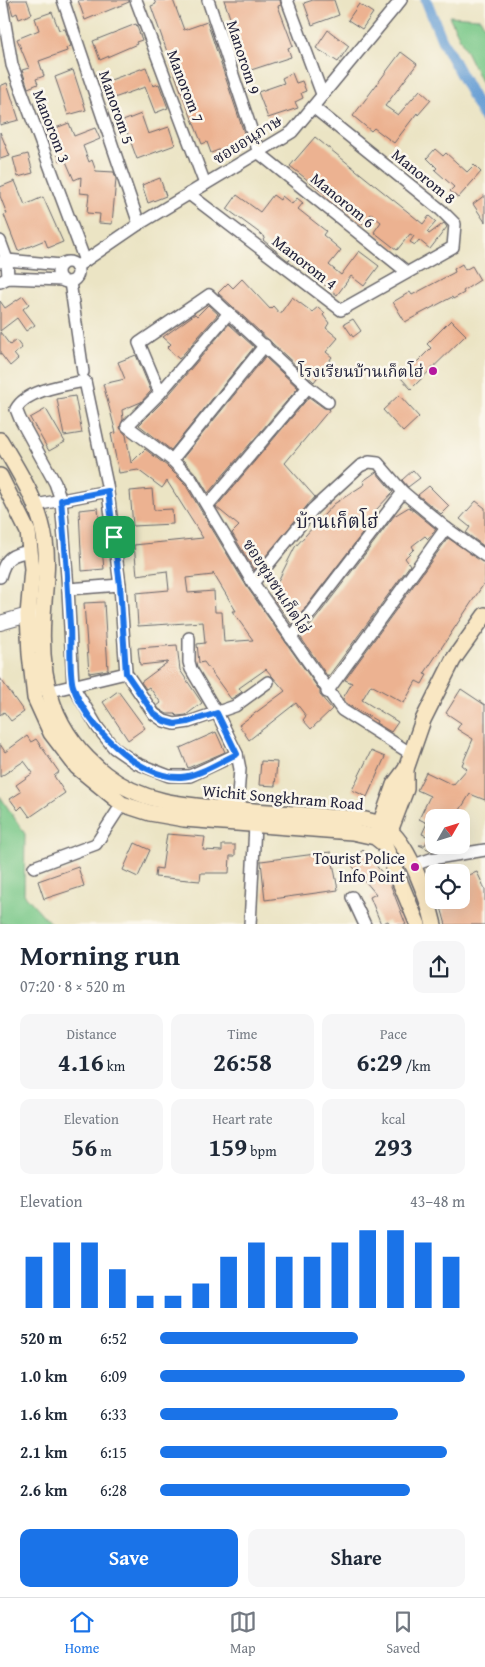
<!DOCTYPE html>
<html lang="en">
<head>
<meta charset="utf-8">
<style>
  :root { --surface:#fff; --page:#f6f6f7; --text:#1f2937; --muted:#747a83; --line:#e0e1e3; --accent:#1a73e8 }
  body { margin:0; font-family:"Gentium Book Plus","Noto Serif Thai",serif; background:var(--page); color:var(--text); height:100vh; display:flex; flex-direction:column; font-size:19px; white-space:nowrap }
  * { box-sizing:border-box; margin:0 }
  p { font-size:16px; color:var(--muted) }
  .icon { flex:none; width:28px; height:28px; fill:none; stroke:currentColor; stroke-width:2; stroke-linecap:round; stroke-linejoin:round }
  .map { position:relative; height:924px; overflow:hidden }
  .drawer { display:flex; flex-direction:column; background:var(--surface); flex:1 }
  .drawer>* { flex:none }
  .needle { width:32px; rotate:51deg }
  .tools { position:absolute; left:425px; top:809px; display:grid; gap:10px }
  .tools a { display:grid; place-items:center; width:45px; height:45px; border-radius:10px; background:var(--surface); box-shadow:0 5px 20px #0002; font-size:25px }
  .pin { position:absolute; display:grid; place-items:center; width:42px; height:42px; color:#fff; margin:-21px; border-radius:10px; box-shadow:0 2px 8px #0006 }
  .round { display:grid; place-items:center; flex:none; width:52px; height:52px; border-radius:10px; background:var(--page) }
  .overview { display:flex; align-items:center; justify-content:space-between; height:85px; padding:0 20px }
  h1 { font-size:28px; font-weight:700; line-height:38px }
  .figures { display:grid; grid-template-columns:repeat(3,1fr); gap:8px; height:85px; padding:5px 20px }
  .figures div { display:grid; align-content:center; border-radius:10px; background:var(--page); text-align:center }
  .figures b { font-size:25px; font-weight:700 }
  .figures small { font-size:14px; font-weight:400 }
  .figures p { font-size:14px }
  .chart { height:140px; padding:10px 20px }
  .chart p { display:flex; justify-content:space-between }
  .chart svg { width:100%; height:90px; margin-top:5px; stroke:var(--accent); stroke-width:6 }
  .primary-button { display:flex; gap:10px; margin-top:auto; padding:10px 20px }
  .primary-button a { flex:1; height:58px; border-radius:10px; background:var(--accent); color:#fff; font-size:20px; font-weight:700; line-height:58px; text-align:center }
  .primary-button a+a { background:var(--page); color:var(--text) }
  ul { padding:0 20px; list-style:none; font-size:16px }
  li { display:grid; grid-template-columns:80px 60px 1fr; align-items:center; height:38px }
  li i { height:12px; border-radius:6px; background:var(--accent) }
  .tabs { display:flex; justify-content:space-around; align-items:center; height:70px; border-top:1px solid var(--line); background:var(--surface); font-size:14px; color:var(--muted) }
  .tabs a { display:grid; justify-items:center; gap:2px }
  .tabs .on { color:var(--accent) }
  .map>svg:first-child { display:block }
  .green { fill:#79c888; stroke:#4e7562 }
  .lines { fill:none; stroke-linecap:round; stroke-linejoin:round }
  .canal { stroke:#669ed4; stroke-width:11 }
  .building { fill:#ecb291; fill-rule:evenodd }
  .minor-casing { stroke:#68666b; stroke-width:14 }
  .tertiary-casing { stroke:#68666b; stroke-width:16 }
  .secondary-casing { stroke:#68666b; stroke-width:18 }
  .minor { stroke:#fff; stroke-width:11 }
  .tertiary { stroke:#fff; stroke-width:14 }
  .secondary { stroke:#f9e7c3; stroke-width:15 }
  .route-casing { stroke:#fff; stroke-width:10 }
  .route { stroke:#1a73e8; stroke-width:6 }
  .poi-dot { fill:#b5179e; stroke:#fbf7ec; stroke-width:2 }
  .labels { text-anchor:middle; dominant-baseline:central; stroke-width:5; stroke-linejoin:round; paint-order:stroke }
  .street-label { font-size:16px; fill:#22223b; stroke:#fbf7ec }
  .poi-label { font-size:16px; fill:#22223b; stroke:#fbf7ec; text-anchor:end }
  .quarter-label { font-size:19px; fill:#22223b; stroke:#fbf7ec }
</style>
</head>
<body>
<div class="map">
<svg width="485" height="925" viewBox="0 0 485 925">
  <rect width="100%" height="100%" fill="#fbf7ec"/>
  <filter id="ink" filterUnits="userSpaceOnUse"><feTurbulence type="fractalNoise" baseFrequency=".02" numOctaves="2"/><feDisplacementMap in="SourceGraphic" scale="10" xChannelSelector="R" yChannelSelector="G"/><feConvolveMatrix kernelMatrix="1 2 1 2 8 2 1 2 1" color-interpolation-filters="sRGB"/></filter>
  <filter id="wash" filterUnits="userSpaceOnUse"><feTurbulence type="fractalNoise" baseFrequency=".0096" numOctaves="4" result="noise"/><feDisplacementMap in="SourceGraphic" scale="20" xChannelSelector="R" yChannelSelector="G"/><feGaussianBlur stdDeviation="1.12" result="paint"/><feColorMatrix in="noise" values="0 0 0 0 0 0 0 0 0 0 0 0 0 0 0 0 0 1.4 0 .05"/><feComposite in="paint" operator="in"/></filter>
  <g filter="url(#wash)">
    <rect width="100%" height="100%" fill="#ebe4c4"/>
    <!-- green -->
    <g class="green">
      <polygon points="449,16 480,18 485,27 485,90"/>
      <polygon points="0,796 25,834 24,894 51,924 0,924"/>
    </g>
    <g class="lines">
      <!-- canal -->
      <polyline class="canal" points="426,0 442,40 485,119"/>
    </g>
    <g id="blocks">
      <!-- building -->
      <g class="building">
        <polygon points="13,0 27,0 32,14 19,19 17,13 13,15 9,2"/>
        <polygon points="78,0 129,0 129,2 85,20"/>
        <polygon points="154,0 173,0 184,30 207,22 246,139 211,153 207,142 202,144 179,86 151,6 156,4"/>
        <polygon points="224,0 280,0 281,5 278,6 293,46 288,48 291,57 248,71"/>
        <polygon points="313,0 334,0 339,15 312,25 304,3"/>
        <polygon points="359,4 373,13 362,29 348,20"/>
        <polygon points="52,12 59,30 65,29 71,46 66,48 67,51 39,61 44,76 36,79 38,84 28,88 22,70 29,68 17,39 39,30 35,18"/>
        <polygon points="136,24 142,40 136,42 137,44 100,60 93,41"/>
        <polygon points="328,30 349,46 338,62 316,48"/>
        <polygon points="401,52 417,64 385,106 398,115 420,90 431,100 418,115 417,113 394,143 374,128 371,131 353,116"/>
        <polygon points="146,67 153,86 159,84 168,108 155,113 145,87 114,98 108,81"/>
        <polygon points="73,70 86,110 68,115 55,77"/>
        <polygon points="292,73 296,83 302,81 306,91 301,93 303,98 295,102 298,108 268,118 258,92 284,83 282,78"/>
        <polygon points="7,83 19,120 0,125 0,86"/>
        <polygon points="141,114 148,134 169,127 175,145 137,159 123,121"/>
        <polygon points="69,123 74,136 95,128 100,139 83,146 89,162 92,160 96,171 114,172 116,179 112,224 99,223 100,214 87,213 89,194 80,193 81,177 74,180 65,159 60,161 53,142 49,143 45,132"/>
        <polygon points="0,132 10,156 0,159"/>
        <polygon points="315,137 423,224 429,216 436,222 427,232 429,234 444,223 447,227 430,249 419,240 415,245 410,242 414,236 410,234 397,250 374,232 381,222 371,214 363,224 290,166"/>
        <polygon points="435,149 443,156 446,153 467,172 474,165 481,172 458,198 450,191 454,187 435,170 437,168 427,158"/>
        <polygon points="28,154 33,173 18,177 13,158"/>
        <polygon points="160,178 166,196 148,203 142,185"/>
        <polygon points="15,181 25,205 43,197 63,242 48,248 45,240 18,251 4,215 7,214 0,196 0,187"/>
        <polygon points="237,195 260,212 273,195 280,200 282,196 292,204 297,198 303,203 298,209 326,231 323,235 341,250 329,265 341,275 359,251 379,266 364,286 351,276 337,295 291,258 289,261 286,259 263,240 265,237 227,209"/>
        <polygon points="485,195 485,222 473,204"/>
        <polygon points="462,264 465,270 472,266 480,280 463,291 464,293 453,299 452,297 405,322 393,302 410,292 412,295 455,272 454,269"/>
        <polygon points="242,279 270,309 273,306 280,314 292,297 312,312 318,307 325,313 323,315 329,323 326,328 338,338 326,352 332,357 314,382 218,293 228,283 233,288"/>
        <polygon points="23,296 29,304 23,309 35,325 26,331 17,318 0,331 0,301 5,308"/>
        <polygon points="208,305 218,314 179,359 167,348 171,344 163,337 195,314 197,316"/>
        <polygon points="353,319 361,331 353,337 344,324"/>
        <polygon points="451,320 466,335 411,389 401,378 431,348 427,344"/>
        <polygon points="229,324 254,347 171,450 139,425 166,398"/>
        <polygon points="0,332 10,345 16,340 22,348 14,354 18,359 10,366 0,353"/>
        <path d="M136,355L151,391L141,402L122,410L123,419L120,428L126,435L131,463L145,449L167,466L185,484L247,587L320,691V695L332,709L311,729L303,720L306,716L296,703L249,740L239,725L285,691L266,669L239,688L242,692L231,699L204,662L199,663L197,644L205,643L203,622L138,626L136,593L169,590L167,571L137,575L134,545L203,538L167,481L162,488L138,470L119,473L111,434L116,433L103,384L125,379L118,362ZM213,573L236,611H232L253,640L224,642L222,612H215L214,591L188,593L186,578L213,575Z"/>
        <polygon points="265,357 298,388 208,493 197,475 182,459"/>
        <polygon points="399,395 419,417 403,432 383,410"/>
        <polygon points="75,396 82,433 64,436 57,399"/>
        <polygon points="309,397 324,408 330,409 285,463 315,497 254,570 232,533 239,526 216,507"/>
        <polygon points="46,409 65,442 49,451 30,418"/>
        <polygon points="413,470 420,478 408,487 402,480"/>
        <polygon points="376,472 393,492 376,510 378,513 292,625 271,595 295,547 334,504 365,484 363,481"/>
        <polygon points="429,486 449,506 441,514 418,495"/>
        <polygon points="152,489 154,510 172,509 173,524 133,526 130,491"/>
        <polygon points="476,501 485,508 485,547 466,533 470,527 460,519"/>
        <polygon points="409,507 436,529 428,539 425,536 412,546 414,549 405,558 410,565 328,677 301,638 394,516"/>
        <polygon points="98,508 104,569 82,571 79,510"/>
        <polygon points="448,538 485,563 485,582 424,674 427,675 422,684 416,681 404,703 371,685 362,700 398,722 391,732 376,723 377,721 347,704 343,698 352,683 345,680"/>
        <polygon points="104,602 108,670 89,673 84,603"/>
        <polygon points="177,645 180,670 202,703 186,715 177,716 175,714 167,714 159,709 157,706 161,703 149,687 146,689 141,682 168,662 140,665 138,648"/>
        <polygon points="0,678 24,712 11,721 4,712 0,715"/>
        <polygon points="461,689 485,705 485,800 470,794 455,818 434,818 434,845 443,845 440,850 432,851 419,845 425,845 429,837 422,834 427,823 419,819 430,796 417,790 426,772 453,785 467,769 462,765 473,739 457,729 461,723 446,713"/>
        <polygon points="118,691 145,728 128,740 103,702"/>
        <polygon points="216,732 225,752 188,768 180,748"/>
        <polygon points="27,736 31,742 36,739 59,772 54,776 65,793 30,817 22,806 18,810 10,799 21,792 16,785 33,773 24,761 0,777 0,744 5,752"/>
        <polygon points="371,751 385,757 367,797 352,790"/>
        <polygon points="261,761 277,762 275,786 259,785"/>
        <polygon points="167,834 205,837 203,850 222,851 222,845 235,845 235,856 230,856 229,873 201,873 200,881 155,877 156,868 162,869"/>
        <polygon points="135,843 150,850 138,877 123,870"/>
        <polygon points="363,850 389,881 406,925 390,925 388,921 381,924 370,897 376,894 349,862"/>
        <polygon points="331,852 338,890 265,900 261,861"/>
        <polygon points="78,867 84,886 44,899 38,881"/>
        <polygon points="477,872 485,889 485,925 446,925 439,900 458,900 461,907 461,878"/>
      </g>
    </g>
  </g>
  <g filter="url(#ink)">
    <use href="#blocks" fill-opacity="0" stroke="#68666b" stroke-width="1"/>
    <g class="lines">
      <!-- minor casing -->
      <g class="minor-casing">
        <g id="minor">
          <polyline points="1,0 12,65 85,261"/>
          <polyline points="63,0 139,224"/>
          <polyline points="136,0 205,184"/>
          <polyline points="208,0 259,153 407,272"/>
          <polyline points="287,0 322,94"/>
          <polyline points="189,194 341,310 453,247 455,224 441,210 313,107"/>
          <polyline points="0,241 7,260 8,278"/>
          <polyline points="0,262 7,260 61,265"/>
          <circle cx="68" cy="272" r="10"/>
          <polyline points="76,267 139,224 292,132 401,0"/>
          <polyline points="0,282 8,278 62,280"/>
          <polyline points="70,282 83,372"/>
          <polyline points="229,313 160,393 127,426 172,460 191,479 253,583 342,710 410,753"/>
          <polyline points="160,393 139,343 209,295 308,387 328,402"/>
          <polyline points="172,460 265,345"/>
          <polyline points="36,505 108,491"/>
          <polyline points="208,505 308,387"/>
          <path d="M0,577C5,558 11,554 31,551"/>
          <polyline points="253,583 313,509 360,466 369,462 378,463 403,492 446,528 485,556"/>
          <polyline points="68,589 120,585"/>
          <path d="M189,638V662L191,669L217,713L237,754L190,776H169L136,763L114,748L98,728L73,686L68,589L61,500L55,483L20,419L16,409C26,390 65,385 85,381L107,485L120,585L126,673L154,714L164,721L175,724L189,722L235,706L268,682"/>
          <polyline points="291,638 403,492"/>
          <polyline points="47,692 126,673"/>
          <polyline points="327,692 446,528"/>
          <polyline points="237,754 240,769 237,809"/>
          <polyline points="411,866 431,859 485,850"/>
          <polyline points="34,867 96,844 122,804"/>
          <polyline points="352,897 365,925"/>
          <polyline points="250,925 255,825"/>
        </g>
      </g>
      <!-- tertiary casing -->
      <g class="tertiary-casing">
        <polyline id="tertiary" points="0,623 28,615 38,616"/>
      </g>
      <!-- secondary casing -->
      <g class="secondary-casing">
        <g id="secondary">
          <path d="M0,440C19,472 40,504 45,541C49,567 44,591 43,617C39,681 53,733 105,774C144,805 192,806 240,810C269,812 298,814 328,817C347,818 375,817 390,831C410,848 428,899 434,925"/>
          <polyline points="0,476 28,532 32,569 28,615 30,654 35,698 51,733 77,767 122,804 150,813 184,819 352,832 375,837 384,844 418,925"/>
          <polyline points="377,833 394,785 406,769"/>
          <polyline points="387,839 406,789 406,769 423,720 453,660 485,615"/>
        </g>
      </g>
      <!-- minor -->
      <use href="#minor" class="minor"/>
      <!-- tertiary -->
      <use href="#tertiary" class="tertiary"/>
      <!-- secondary -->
      <use href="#secondary" class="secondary"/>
    </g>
  </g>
  <g class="lines" filter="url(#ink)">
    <!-- route casing -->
    <g class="route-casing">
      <path id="route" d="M108,491L120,585L126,673L154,714L164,721L175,724L188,722L217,713L237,754C221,761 199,776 181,777C138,779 86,725 73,686C69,674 71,641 70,626C68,584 65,542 61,500Z"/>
    </g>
    <!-- route -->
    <use href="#route" class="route"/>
  </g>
  <!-- markers -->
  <g class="poi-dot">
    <circle cx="433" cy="371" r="5"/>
    <circle cx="415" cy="867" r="5"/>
  </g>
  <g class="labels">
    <!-- street labels -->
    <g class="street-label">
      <text transform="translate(244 57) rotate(72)">Manorom 9</text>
      <text transform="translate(186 86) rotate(69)">Manorom 7</text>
      <text transform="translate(117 107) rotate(71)">Manorom 5</text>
      <text transform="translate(52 126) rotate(69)">Manorom 3</text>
      <text transform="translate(247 139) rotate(-32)">ซอยอนุภาษ</text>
      <text transform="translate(424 176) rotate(39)">Manorom 8</text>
      <text transform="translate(343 200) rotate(39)">Manorom 6</text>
      <text transform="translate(305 262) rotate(38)">Manorom 4</text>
      <text transform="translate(277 586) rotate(57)">ซอยชุมชนเก็ตโฮ่</text>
      <text transform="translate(283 797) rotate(5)">Wichit Songkhram Road</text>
    </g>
    <!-- poi labels -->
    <g class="poi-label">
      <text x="423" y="371">โรงเรียนบ้านเก็ตโฮ่</text>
      <text x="405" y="858">Tourist Police<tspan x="405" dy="18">Info Point</tspan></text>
    </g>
    <!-- quarter labels -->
    <g class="quarter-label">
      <text x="337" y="521">บ้านเก็ตโฮ่</text>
    </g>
  </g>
</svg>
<div class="tools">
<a><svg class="needle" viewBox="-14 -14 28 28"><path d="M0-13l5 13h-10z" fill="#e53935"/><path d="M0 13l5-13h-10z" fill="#747a83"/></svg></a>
<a><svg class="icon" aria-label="locate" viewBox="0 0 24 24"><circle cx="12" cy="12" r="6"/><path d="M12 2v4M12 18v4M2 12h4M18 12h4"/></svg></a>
</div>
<div class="pin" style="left:114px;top:537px;background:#1e9e55"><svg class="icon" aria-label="arrive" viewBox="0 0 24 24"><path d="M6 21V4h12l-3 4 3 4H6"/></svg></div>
</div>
<section class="drawer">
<div class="overview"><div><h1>Morning run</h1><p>07:20 · 8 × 520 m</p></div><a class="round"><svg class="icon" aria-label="share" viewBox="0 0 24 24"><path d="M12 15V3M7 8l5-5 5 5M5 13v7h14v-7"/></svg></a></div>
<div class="figures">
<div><p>Distance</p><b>4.16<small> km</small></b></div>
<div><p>Time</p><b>26:58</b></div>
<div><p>Pace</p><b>6:29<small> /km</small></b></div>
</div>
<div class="figures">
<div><p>Elevation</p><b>56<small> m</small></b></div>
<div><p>Heart rate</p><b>159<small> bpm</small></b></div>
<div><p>kcal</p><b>293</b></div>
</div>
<div class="chart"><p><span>Elevation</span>43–48 m</p>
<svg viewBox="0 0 160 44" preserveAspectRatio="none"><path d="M5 44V19M15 44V12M25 44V12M35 44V25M45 44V38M55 44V38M65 44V32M75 44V19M85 44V12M95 44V19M105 44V19M115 44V12M125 44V6M135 44V6M145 44V12M155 44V19"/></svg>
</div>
<ul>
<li><b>520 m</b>6:52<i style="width:65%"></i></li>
<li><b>1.0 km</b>6:09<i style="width:100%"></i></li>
<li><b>1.6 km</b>6:33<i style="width:78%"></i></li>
<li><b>2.1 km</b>6:15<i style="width:94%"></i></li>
<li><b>2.6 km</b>6:28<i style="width:82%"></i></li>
</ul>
<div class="primary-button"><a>Save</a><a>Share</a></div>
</section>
<nav class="tabs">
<a class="on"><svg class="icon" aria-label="home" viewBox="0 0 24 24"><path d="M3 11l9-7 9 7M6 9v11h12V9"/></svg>Home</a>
<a><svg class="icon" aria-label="map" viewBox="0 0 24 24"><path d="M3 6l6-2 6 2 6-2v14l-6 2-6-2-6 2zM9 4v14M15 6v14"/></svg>Map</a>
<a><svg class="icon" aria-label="saved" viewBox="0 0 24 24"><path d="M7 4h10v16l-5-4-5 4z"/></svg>Saved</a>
</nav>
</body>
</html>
